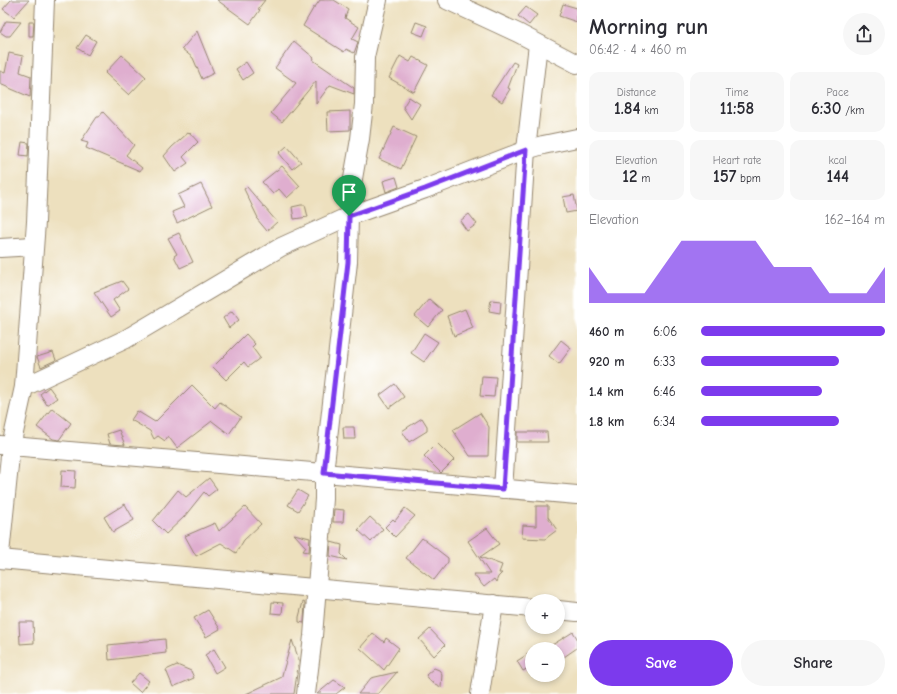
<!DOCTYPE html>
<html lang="en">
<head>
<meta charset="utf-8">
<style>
  :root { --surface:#fff; --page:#f7f7f7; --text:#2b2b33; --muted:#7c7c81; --accent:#7c3aed }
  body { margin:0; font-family:"Comic Neue",sans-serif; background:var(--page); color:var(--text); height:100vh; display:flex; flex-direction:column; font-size:15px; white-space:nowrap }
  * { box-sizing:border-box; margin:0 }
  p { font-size:13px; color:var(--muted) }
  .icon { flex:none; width:22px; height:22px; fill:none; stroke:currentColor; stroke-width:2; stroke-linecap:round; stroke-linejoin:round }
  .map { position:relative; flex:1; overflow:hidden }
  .details { display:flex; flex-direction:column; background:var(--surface); width:320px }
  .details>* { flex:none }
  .fabs { position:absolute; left:525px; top:594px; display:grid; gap:8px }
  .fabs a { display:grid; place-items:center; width:40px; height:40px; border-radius:50%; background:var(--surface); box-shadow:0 2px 6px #0003; font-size:20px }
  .pin { position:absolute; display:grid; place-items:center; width:34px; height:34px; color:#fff; margin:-41px -17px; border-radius:50% 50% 50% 0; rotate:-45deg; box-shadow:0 0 4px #0007 }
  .pin .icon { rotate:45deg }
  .round { display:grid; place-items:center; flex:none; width:42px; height:42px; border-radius:21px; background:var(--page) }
  .headline { display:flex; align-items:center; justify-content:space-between; height:68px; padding:0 12px }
  h1 { font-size:22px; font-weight:600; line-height:30px }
  .stats { display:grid; grid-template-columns:repeat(3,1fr); gap:6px; height:68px; padding:4px 12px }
  .stats div { display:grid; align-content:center; border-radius:10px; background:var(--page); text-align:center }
  .stats b { font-size:17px; font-weight:600 }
  .stats small { font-size:11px; font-weight:400 }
  .stats p { font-size:11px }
  .chart { height:112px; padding:8px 12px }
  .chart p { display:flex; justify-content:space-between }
  .chart svg { width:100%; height:72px; margin-top:4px; fill:var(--accent); opacity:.7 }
  .button { display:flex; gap:8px; margin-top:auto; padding:8px 12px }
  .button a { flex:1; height:46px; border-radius:24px; background:var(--accent); color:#fff; font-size:16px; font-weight:600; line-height:46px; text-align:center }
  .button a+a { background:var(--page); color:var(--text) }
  ul { padding:0 12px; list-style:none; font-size:13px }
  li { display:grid; grid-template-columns:64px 48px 1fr; align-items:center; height:30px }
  li i { height:10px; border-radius:5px; background:var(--accent) }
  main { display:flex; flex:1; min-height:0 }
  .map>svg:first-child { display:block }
  .building { fill:#dfaecf }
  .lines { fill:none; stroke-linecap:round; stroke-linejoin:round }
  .minor-casing { stroke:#94856e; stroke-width:20 }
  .minor { stroke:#fff; stroke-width:18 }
  .route-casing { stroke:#fff; stroke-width:8 }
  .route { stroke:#7c3aed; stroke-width:5 }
</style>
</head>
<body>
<main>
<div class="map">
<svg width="577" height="694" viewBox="0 0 577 694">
  <rect width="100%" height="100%" fill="#fff"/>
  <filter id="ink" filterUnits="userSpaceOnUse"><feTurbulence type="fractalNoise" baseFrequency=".025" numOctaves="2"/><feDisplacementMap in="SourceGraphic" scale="8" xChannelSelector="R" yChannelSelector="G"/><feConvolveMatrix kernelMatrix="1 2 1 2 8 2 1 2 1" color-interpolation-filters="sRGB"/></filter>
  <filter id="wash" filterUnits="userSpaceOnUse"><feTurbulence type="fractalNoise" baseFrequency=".012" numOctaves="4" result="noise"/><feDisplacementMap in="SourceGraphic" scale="16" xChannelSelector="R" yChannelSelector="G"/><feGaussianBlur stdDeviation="0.9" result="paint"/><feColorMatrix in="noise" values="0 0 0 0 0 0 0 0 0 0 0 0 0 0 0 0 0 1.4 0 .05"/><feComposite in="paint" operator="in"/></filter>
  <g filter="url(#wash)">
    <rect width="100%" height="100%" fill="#ede0be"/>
    <g id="blocks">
      <!-- building -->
      <g class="building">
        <polygon points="11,0 29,0 14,17 3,9"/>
        <polygon points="217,0 265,0 258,9 260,10 250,24"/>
        <polygon points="320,0 334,0 348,9 345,18 359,27 352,39 358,42 354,53 346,49 344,52 303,26 314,7 315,7"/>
        <polygon points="563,4 577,8 577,22 559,16"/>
        <polygon points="526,7 537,15 529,25 518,16"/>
        <polygon points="6,21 21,22 10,36 6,36 0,32"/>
        <polygon points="29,22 34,22 33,36 29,36"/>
        <polygon points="416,22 427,26 423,36 412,32"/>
        <polygon points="197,31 214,73 202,79 193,58 182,49"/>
        <polygon points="86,35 96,41 88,55 77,48"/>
        <polygon points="294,41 314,58 313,60 354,88 354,94 330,85 316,104 316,81 282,122 271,113 296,83 275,68"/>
        <polygon points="9,53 23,56 20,72 31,76 30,97 0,84 0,71 5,73"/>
        <polygon points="122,55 146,77 129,95 105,73"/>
        <polygon points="400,56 410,62 413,57 428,65 414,92 389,78"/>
        <polygon points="246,62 253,73 243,80 236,69"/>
        <polygon points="513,62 517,64 508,88 510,89 502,102 491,95"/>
        <polygon points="409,97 420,104 411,119 403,107"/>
        <polygon points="350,111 350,130 328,131 327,112"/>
        <polygon points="103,112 134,145 126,155 142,168 140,171 86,148 88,143 81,141 97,117 99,117"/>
        <polygon points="394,127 416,137 401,169 379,159"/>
        <polygon points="189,132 198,142 183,157 188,163 175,172 164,156 172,147"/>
        <polygon points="22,142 29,143 28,156 20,155"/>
        <polygon points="287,146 301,162 292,169 279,153"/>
        <polygon points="282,166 300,186 287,198 279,189 273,194 262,182"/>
        <polygon points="396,177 399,187 386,192 383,181"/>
        <polygon points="201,184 212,206 177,223 172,212 184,207 178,195"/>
        <polygon points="247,187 277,222 267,231 257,219 258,218 244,189"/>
        <polygon points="574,195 577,211 566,213 563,197"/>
        <polygon points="301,205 305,205 308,217 294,219 292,207"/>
        <polygon points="469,214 477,224 467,231 460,221"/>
        <polygon points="179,233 193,262 180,268 174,256 177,254 168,238"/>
        <polygon points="122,281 128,289 113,300 120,311 111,317 94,292"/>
        <polygon points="429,299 442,310 428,327 415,316"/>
        <polygon points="491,300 501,301 500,313 489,311"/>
        <polygon points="465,309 473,328 454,336 447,316"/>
        <polygon points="232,311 239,320 229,328 223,318"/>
        <polygon points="424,333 438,342 424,362 411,353"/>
        <polygon points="246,334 255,344 252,347 260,358 248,367 244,362 226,380 213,367"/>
        <polygon points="561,340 571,348 559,364 549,356"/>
        <polygon points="53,352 56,360 41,367 37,357"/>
        <polygon points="482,376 496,377 494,397 480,396"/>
        <polygon points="395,384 404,397 389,408 380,395"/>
        <polygon points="192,385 215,408 220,402 241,417 229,434 212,421 177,448 168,436 165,441 158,436 154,439 150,431 131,420 137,411 155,422"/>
        <polygon points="49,387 57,398 47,405 40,394"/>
        <polygon points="52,408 71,423 59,440 53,439 37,427"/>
        <polygon points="480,413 489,427 488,456 470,456 453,430"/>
        <polygon points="422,418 427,426 427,431 409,442 402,431"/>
        <polygon points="343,427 354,427 355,439 344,439"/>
        <polygon points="119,430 125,445 110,444 107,434"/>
        <polygon points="517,432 547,432 548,442 517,442"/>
        <polygon points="437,443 454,460 441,473 424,456"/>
        <polygon points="62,470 76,471 75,488 61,487"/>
        <polygon points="209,478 217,489 208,496 204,492 184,517 166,534 153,521 178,490 186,497"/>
        <polygon points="298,490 308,496 298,511 288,505"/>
        <polygon points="125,504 134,520 113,532 104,517"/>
        <polygon points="536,506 548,506 548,517 557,530 545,539 522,538 523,525 536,526"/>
        <polygon points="245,507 261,524 244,540 236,553 221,543 196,556 185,536 215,523 219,531"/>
        <polygon points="405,508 415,516 395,537 385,527 393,519 395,521"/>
        <polygon points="334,509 344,510 343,522 333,522"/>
        <polygon points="370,517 383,529 371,542 358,530"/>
        <polygon points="487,528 499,544 480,557 502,565 499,573 502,573 498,577 496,582 494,579 484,587 473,574 490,574 468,541"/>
        <polygon points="294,534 310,538 309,552 303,551 306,547"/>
        <polygon points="422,538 448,558 448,562 434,580 406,558"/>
        <polygon points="331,542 342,545 341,554 347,560 330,556"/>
        <polygon points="272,602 283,603 282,614 271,613"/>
        <polygon points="303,602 305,603 304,623 299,622 299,617"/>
        <polygon points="208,610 220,629 206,637 194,618"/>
        <polygon points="19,622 33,622 34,643 20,644"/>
        <polygon points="430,629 445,645 434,656 419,639"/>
        <polygon points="573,632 577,638 577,648 561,659 558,654 558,649 555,649 552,645"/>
        <polygon points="373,633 384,642 386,638 399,648 384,670 360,648"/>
        <polygon points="165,639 166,653 109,660 108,645"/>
        <polygon points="292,640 299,660 294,694 246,694 282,677 282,675"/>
        <polygon points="214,649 225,667 215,673 205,655"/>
        <polygon points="528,654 532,661 532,666 523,671 517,661"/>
        <polygon points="177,665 191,671 194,678 173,687 166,670"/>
        <polygon points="434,668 439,670 442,674 441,687 431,682 426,675"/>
        <polygon points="397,672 378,694 358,694 371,678"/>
        <polygon points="139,673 149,681 140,692 130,683"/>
        <polygon points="334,680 345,687 336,694 317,694"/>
      </g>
    </g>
  </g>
  <g filter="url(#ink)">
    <use href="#blocks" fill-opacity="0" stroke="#94856e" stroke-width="1"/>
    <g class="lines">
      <!-- minor casing -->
      <g class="minor-casing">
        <g id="minor">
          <polyline points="447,0 518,33 577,64"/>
          <polyline points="0,248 34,246"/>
          <polyline points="24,387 126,339 281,247 349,216 425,189 526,150 543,145 577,138"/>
          <polyline points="0,445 577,495"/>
          <polyline points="503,489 526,150 538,44"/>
          <polyline points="0,554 11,446 24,387 36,222 45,0"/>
          <polyline points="0,559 532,608"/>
          <polyline points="558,610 577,612"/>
          <polyline points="306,694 313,636 324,499 324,473 348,262 349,216 351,190 360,139 364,104 365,57 378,0"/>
          <polyline points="480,694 494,604"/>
        </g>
      </g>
      <!-- minor -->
      <use href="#minor" class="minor"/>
    </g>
  </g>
  <g class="lines" filter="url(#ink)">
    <!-- route casing -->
    <g class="route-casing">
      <polygon id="route" points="526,150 503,489 324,473 348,262 349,216 425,189"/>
    </g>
    <!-- route -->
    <use href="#route" class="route"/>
  </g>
</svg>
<div class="fabs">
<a>+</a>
<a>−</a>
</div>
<div class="pin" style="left:349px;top:216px;background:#1e9e55"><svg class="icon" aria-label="arrive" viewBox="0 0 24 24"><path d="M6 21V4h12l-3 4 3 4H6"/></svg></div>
</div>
<section class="details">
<div class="headline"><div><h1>Morning run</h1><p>06:42 · 4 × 460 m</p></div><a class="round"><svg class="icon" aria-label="share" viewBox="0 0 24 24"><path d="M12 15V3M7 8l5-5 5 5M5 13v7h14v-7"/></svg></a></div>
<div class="stats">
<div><p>Distance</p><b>1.84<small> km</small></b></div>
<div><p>Time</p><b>11:58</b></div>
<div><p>Pace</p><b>6:30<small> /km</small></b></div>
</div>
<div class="stats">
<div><p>Elevation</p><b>12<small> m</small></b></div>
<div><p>Heart rate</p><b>157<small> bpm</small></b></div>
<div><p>kcal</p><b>144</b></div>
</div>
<div class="chart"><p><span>Elevation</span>162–164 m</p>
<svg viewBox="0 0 160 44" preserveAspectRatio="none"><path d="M0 44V22L10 38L20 38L30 38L40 22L50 6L60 6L70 6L80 6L90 6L100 22L110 22L120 22L130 38L140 38L150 38L160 22V44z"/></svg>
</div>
<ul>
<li><b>460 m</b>6:06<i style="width:100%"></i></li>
<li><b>920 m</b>6:33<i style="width:75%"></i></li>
<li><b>1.4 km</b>6:46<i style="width:66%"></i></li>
<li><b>1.8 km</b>6:34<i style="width:75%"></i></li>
</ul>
<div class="button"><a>Save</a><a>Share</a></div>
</section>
</main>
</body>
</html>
